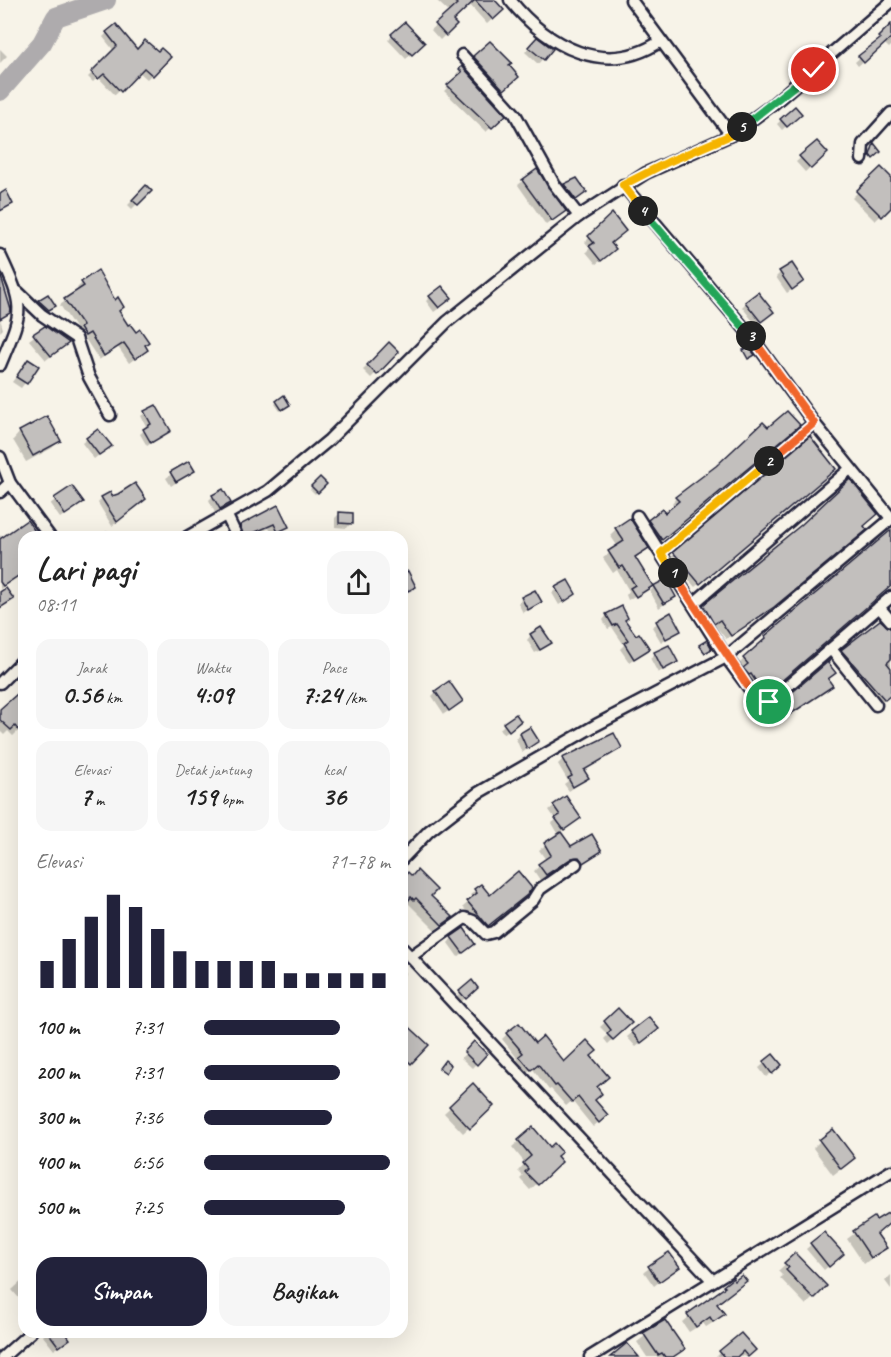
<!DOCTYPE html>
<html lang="id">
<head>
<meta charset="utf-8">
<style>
  :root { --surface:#fff; --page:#f6f6f6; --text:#222; --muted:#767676; --accent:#22223b }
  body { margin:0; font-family:Caveat,sans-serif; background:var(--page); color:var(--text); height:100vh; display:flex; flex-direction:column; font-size:22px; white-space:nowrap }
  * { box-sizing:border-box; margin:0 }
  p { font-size:20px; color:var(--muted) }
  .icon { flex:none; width:33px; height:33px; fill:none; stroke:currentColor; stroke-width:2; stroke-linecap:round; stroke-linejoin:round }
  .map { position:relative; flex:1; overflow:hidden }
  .details { position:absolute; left:18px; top:531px; width:390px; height:807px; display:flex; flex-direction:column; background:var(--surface); border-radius:18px; box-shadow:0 6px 24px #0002 }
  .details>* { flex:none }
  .pin { position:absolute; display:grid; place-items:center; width:51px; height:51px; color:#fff; margin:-26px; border:3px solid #fff; border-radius:50%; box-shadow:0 2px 6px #0007 }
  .km { position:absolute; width:30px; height:30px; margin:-15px; border-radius:50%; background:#222; color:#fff; font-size:16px; line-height:30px; text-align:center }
  .round { display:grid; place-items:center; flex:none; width:63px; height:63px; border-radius:18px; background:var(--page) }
  .head { display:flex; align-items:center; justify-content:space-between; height:102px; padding:0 18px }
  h1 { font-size:33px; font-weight:800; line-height:45px }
  .metrics { display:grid; grid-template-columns:repeat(3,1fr); gap:9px; height:102px; padding:6px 18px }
  .metrics div { display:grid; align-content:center; border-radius:15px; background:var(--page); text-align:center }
  .metrics b { font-size:26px; font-weight:800 }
  .metrics small { font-size:16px; font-weight:400 }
  .metrics p { font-size:16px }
  .chart { height:168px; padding:12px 18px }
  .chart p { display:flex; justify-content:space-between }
  .chart svg { width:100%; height:108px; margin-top:6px; stroke:var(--accent); stroke-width:6 }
  .cta { display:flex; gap:12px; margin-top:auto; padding:12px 18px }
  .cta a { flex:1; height:69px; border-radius:18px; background:var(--accent); color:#fff; font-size:24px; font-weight:800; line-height:69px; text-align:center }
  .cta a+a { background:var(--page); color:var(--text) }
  ul { padding:0 18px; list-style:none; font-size:20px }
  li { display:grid; grid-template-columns:96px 72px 1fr; align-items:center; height:45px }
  li i { height:15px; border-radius:8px; background:var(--accent) }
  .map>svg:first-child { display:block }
  .shadow { fill:#0003 }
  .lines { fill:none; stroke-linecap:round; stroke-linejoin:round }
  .river { stroke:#aeabad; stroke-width:20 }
  .building { fill:#c2bfbd; stroke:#22223b; stroke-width:1.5 }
  .minor-casing { stroke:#22223b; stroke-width:15 }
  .minor { stroke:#f7f3e8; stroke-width:10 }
  .split-1-casing { stroke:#fff; stroke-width:12 }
  .split-2-casing { stroke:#fff; stroke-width:12 }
  .split-3-casing { stroke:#fff; stroke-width:12 }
  .split-4-casing { stroke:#fff; stroke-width:12 }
  .split-5-casing { stroke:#fff; stroke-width:12 }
  .split-6-casing { stroke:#fff; stroke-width:12 }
  .split-1 { stroke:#f0652b; stroke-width:8 }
  .split-2 { stroke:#f5b400; stroke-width:8 }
  .split-3 { stroke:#f0652b; stroke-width:8 }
  .split-4 { stroke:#22a559; stroke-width:8 }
  .split-5 { stroke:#f5b400; stroke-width:8 }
  .split-6 { stroke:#22a559; stroke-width:8 }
</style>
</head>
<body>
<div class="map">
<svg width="891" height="1357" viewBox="0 0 891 1357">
  <rect width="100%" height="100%" fill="#f7f3e8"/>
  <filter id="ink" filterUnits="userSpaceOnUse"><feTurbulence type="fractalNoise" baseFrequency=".0167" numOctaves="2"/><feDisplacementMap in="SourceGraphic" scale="12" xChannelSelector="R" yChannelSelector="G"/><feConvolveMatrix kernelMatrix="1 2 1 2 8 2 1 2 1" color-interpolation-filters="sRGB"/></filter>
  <g filter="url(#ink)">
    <!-- shadow -->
    <g class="shadow">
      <polygon points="436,0 494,0 502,10 487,24 469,4 451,21 455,25 440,40 431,30 450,13"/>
      <polygon points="404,24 423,43 406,59 388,40"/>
      <polygon points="891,26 891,46 889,48 884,43 858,66 855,62 876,43"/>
      <polygon points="107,33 136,51 169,57 147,79 139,72 115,95 98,77 93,82 88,77 114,51 103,37"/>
      <polygon points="537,39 551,49 538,64 525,52"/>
      <polygon points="490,43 513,81 498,93 470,62"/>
      <polygon points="0,49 7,56 0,63"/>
      <polygon points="462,68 504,115 486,132 444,91 458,77 456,74"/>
      <polygon points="794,108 800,114 782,130 777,124"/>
      <polygon points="817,143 826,153 805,172 796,162"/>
      <polygon points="881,169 891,179 891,206 875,221 852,198"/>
      <polygon points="523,181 559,215 546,225 518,185"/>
      <polygon points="569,182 581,197 571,204 560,190"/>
      <polygon points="146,187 150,191 132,209 128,205"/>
      <polygon points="589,238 609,243 610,254 596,264 586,252 590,248 585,242"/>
      <polygon points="98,272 118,312 146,350 129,363 118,347 99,360 84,337 80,340 76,334 78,332 60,305 79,291 77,288 82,283"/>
      <polygon points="780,273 798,285 787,293 776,277"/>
      <polygon points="48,296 54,306 43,314 35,306"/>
      <polygon points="430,297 446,303 434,312 426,301"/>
      <polygon points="746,303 767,316 756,325 742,307"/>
      <polygon points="0,319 3,329 0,332"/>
      <polygon points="45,328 63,347 46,360 29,340"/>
      <polygon points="389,345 397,352 371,378 363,370"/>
      <polygon points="28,361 37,367 21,388 12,382"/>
      <polygon points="283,398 288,405 280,411 275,404"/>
      <polygon points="145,413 169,431 147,446 140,434 147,428 141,416"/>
      <polygon points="768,429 793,430 657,543 645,525 665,515 675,506 672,503 676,498"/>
      <polygon points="20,432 59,441 52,448 26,462 13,440"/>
      <polygon points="810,438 834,470 695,587 670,558"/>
      <polygon points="87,439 105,450 94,459 82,443"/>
      <polygon points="188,463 193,471 171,486 166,478"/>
      <polygon points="320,479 325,484 315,494 310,489"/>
      <polygon points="72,488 77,506 60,518 50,504"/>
      <polygon points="213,496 229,503 215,513 209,500"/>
      <polygon points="102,498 112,498 140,503 112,526 98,503"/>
      <polygon points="277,507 287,526 282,531 273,536 269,528 251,537 239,537 236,530 241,526"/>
      <polygon points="340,513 351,523 347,528 335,527 335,518"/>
      <polygon points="27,522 36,537 24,537 24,582 19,576 0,589 0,535 3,539"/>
      <polygon points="616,529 647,548 634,559 651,586 628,600 626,595 629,591 617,570 613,573 603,558 618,547 610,535"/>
      <polygon points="107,531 110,537 96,537"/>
      <polygon points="891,531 891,590 889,587 766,693 757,682 752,686 740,673 744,669 740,663 766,637"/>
      <polygon points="402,569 414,587 402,595"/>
      <polygon points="654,587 674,597 659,608 650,591"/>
      <polygon points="556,589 575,594 559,605 552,593"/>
      <polygon points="522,599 540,602 523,613 518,603"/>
      <polygon points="704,606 772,608 726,639 714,624 709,627 700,611"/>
      <polygon points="671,614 679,630 661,642 652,627"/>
      <polygon points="607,615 624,620 635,637 648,649 629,662 620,649 624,645 612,627 608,629 603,620"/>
      <polygon points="891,629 891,694 880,703 838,655"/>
      <polygon points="531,635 545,647 535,653 527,640"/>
      <polygon points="655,654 676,662 658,673 650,658"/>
      <polygon points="826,680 831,686 827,691 778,723 771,713"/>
      <polygon points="24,688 24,725 13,736 8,731 4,735 0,731 0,711"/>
      <polygon points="436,692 457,705 444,714 432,696"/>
      <polygon points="504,725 515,726 503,734 500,729"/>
      <polygon points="521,734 537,741 522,753 516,739"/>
      <polygon points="620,748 583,771 587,778 569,791 564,784 568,781 558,764 563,759"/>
      <polygon points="554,806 579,818 560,832 571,848 601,851 577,867 573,862 565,863 540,880 534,871 546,860 539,850 559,835 552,823 556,820 549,810"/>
      <polygon points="408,874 451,917 435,930 409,904 402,905 402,881"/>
      <polygon points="481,886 490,897 521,899 483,929 463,907 473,898 470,895"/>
      <polygon points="452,938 469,948 458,957 448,943"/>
      <polygon points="402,967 406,973 402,977"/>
      <polygon points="472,982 476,988 461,1002 456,997"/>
      <polygon points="618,1010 630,1023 608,1044 604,1039 608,1035 600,1027"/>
      <polygon points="648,1019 653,1033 636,1047 627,1037"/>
      <polygon points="402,1020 427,1045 404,1069 402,1067"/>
      <polygon points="507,1034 535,1045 564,1064 589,1056 595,1087 593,1101 606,1115 593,1127 572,1101 566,1106 551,1089 549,1090 532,1068 525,1074 515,1062 518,1059 502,1039"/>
      <polygon points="474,1044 485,1054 472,1068 461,1058"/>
      <polygon points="773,1056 776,1069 766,1077 759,1068"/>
      <polygon points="473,1086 492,1106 463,1133 444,1113"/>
      <polygon points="519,1141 555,1156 560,1162 530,1190 520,1179 523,1176 518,1171 525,1163 512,1147"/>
      <polygon points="820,1141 846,1165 833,1175 813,1148"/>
      <polygon points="891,1212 891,1223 876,1235 885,1248 864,1264 847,1239 874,1219 876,1222"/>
      <polygon points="824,1234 838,1258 824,1270 806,1249"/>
      <polygon points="668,1254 678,1267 654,1286 644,1272"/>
      <polygon points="795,1255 825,1286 806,1305 780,1278 783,1276 778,1271"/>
      <polygon points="891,1275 891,1289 885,1281"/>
      <polygon points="742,1277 716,1304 717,1320 706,1327 703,1323 689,1332 682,1322 724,1287"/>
      <polygon points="24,1279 24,1304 12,1290"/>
      <polygon points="664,1322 683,1349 674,1357 647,1357 637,1342"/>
      <polygon points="47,1332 63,1332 64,1343 54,1350 43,1336"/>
      <polygon points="740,1335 754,1350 746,1357 738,1355 716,1357"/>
    </g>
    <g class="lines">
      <!-- river -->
      <polyline class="river" points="0,91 42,43 56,17 106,0"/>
    </g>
    <!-- building -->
    <g class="building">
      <polygon points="453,0 475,0 453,21 457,25 446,36 435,24 457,4"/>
      <polygon points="475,0 495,0 504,10 493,20"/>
      <polygon points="405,22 425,43 412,55 391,34"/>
      <polygon points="116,24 137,49 145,40 158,51 161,48 171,57 153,76 144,68 121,92 104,74 98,79 91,72 117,46 106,32"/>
      <polygon points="891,24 891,38 864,63 858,56 880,39 878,37"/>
      <polygon points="537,37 553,49 544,60 528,47"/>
      <polygon points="490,41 512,63 509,65 519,77 504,90 473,56"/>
      <polygon points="462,66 506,115 492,128 447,85 462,72 459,69"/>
      <polygon points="795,106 802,114 787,127 780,119"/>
      <polygon points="817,141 828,153 811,169 799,156"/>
      <polygon points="874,143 881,152 873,159 870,155"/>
      <polygon points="881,167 891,177 891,208 882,217 856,191"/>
      <polygon points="537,169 566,211 552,221 522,180"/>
      <polygon points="577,178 587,192 576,200 564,184"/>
      <polygon points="146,185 152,191 138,205 132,200"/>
      <polygon points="6,190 13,204 0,211 0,194"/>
      <polygon points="612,213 626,231 611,243 616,249 601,261 589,246 594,243 588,236"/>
      <polygon points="792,263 804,281 792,290 779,271"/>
      <polygon points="98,270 115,300 118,297 124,307 119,311 128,325 130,324 136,332 140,329 149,342 145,345 148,350 135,359 124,343 104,356 90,333 85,336 80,328 83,326 64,299 84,286 81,282"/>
      <polygon points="0,273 11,310 10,313 0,319"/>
      <polygon points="442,286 452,298 439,308 429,296"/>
      <polygon points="758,292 774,312 761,322 745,302"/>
      <polygon points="48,294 56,306 49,310 38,300"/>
      <polygon points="45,326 69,343 51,356 33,334"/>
      <polygon points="389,342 399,352 377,375 367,365"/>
      <polygon points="749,347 755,355 748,359 743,350"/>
      <polygon points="28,359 39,366 27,384 16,377"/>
      <polygon points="284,395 290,405 282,410 276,401"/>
      <polygon points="156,405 171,431 151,443 143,429 151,424 144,411"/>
      <polygon points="787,411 800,425 662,540 648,520 662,509 665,513 679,501 675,497 716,466 763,422 768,427"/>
      <polygon points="47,416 61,441 33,456 19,431"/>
      <polygon points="98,429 112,446 99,455 86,438"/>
      <polygon points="810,436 836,469 700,584 673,552"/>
      <polygon points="189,461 195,471 176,482 170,472"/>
      <polygon points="320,477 327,484 318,493 311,486"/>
      <polygon points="850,479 878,514 864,526 867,530 774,607 731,636 720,620 714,624 703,605 801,525"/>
      <polygon points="135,483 146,499 117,522 101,497 110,492 112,496 118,494"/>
      <polygon points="72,486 84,502 65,515 54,498"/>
      <polygon points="223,489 231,503 220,509 212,495"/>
      <polygon points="278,505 289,527 278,532 274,524 244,537 240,525"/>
      <polygon points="339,512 353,513 353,524 339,523"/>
      <polygon points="630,518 649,548 635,557 653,586 636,597 630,588 635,585 623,566 619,568 608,551 624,541 615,528"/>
      <polygon points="27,520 39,537 24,537 24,572 3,586 0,582 0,539"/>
      <polygon points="891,530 891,586 771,690 762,679 757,683 751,674 749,675 743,668 748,664 743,658 766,638 765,636"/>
      <polygon points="408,571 416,587 408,591 406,588 402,591 402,574"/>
      <polygon points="666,579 676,597 664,604 653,586"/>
      <polygon points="568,580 576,594 564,602 555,587"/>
      <polygon points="6,588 14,599 0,608 0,592"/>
      <polygon points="535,590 542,602 528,610 521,597"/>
      <polygon points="622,606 628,618 625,620 636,635 639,633 650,649 634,659 624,643 628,640 617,624 613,626 606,614"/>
      <polygon points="671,612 681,631 666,639 656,621"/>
      <polygon points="880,620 891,629 891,659 887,663 891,668 891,695 885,700 841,650"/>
      <polygon points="541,627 552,643 540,650 530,634"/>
      <polygon points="707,640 712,649 705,653 699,645"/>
      <polygon points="669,645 678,662 663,670 654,652"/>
      <polygon points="830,660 828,663 836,673 828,679 833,686 783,719 774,708"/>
      <polygon points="449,681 463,701 449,711 435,691"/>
      <polygon points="24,688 24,736 15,726 11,730 0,720 0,709"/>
      <polygon points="516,714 521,721 509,731 503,723"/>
      <polygon points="530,727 539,741 527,749 520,733"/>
      <polygon points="614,733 622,748 584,770 589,778 573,787 568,778 572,776 562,758"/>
      <polygon points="566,796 581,818 564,830 555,818 560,815 553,805"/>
      <polygon points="561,832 571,846 592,834 602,851 583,863 579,857 572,858 546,875 538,864 551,855 544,843"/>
      <polygon points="417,870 437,890 431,896 453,917 442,925 416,898 414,900 411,897 408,901 402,895 402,886 406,882 402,879 408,872 412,876"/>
      <polygon points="518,871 532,888 527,895 488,926 467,901 477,893 474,889 481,884 490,895"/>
      <polygon points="464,928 475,944 463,953 451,937"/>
      <polygon points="472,980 478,988 466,999 459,991"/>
      <polygon points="618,1008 632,1023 613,1040 607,1034 611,1030 604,1021"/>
      <polygon points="649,1017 659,1029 641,1043 631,1031"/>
      <polygon points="402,1020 429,1045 411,1064 402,1055"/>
      <polygon points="519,1023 535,1043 543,1036 564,1062 587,1040 597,1051 591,1056 609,1077 597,1087 602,1094 595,1100 608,1115 599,1123 578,1097 572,1102 557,1085 555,1086 538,1064 531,1070 519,1056 523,1053 506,1033"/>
      <polygon points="474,1041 487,1054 477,1065 464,1052"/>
      <polygon points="773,1054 782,1065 772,1074 763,1062"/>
      <polygon points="445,1060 451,1065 446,1073 439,1068"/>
      <polygon points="473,1083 494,1106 470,1129 449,1106"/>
      <polygon points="533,1127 550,1147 554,1143 562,1152 557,1156 562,1162 538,1185 525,1172 528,1169 523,1163 531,1156 518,1140"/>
      <polygon points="833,1129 855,1158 841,1169 819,1140"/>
      <polygon points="891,1211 891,1222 877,1234 887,1248 871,1258 853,1231 874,1217 876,1220"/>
      <polygon points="824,1232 844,1254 829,1267 810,1243"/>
      <polygon points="669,1252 680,1267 659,1282 648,1266"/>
      <polygon points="795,1253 827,1286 814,1299 786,1270 789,1267 784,1263"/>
      <polygon points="742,1275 747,1281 717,1304 725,1314 713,1322 710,1317 696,1327 687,1314 725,1287 723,1286 733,1278 734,1281"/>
      <polygon points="665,1320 685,1349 673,1357 665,1357 662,1353 658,1355 643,1333"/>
      <polygon points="48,1332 65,1332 70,1339 59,1347"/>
      <polygon points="741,1333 756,1350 748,1357 743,1351 737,1357 724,1357 719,1351"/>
      <polygon points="627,1343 639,1357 610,1357"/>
    </g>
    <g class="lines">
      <!-- minor casing -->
      <g class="minor-casing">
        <g id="minor">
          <path d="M510,0C548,47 605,78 661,41"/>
          <polyline points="631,0 731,135"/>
          <polyline points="462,55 515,114 554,184 579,216"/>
          <polyline points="862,159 863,144 891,113"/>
          <polyline points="623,185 750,335 814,423 891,518"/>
          <path d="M0,255C26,310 23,310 0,365"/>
          <polyline points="18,292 42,315 76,338 89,377 110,415"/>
          <polyline points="0,457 10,483 50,537"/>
          <polyline points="0,492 10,483"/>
          <polyline points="227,516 237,537"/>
          <polyline points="637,516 726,657 760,703 769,702 891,597"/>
          <polyline points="187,537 268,491 300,464 329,440 447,322 579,216 646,173 731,135 772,105 891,2"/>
          <polyline points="661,553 814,423"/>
          <polyline points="693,604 850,469"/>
          <polyline points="879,607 891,621"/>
          <polyline points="831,649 876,705"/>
          <polyline points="0,683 24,659"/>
          <polyline points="402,859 429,831 478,793 596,725 726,657 891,519"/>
          <polyline points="402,948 712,1280"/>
          <polyline points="410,957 465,918 473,921 486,934 494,932 533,900 540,889 576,864"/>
          <polyline points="3,1357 31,1332"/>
          <polyline points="590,1357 891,1171"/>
        </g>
      </g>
      <!-- minor -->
      <use href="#minor" class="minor"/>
    </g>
  </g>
  <g class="lines" filter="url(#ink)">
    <!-- split-1 casing -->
    <g class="split-1-casing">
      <polyline id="split-1" points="673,573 757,700 765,704 769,702"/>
    </g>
    <!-- split-2 casing -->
    <g class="split-2-casing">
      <polyline id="split-2" points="673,573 661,553 769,461"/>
    </g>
    <!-- split-3 casing -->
    <g class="split-3-casing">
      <polyline id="split-3" points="751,336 814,423 769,461"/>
    </g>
    <!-- split-4 casing -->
    <g class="split-4-casing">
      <polyline id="split-4" points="643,211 751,336"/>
    </g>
    <!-- split-5 casing -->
    <g class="split-5-casing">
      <polyline id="split-5" points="643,211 623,185 668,162 731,135 742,127"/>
    </g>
    <!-- split-6 casing -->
    <g class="split-6-casing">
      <polyline id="split-6" points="742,127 814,70"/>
    </g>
    <!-- split-1 -->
    <use href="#split-1" class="split-1"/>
    <!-- split-2 -->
    <use href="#split-2" class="split-2"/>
    <!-- split-3 -->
    <use href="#split-3" class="split-3"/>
    <!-- split-4 -->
    <use href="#split-4" class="split-4"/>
    <!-- split-5 -->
    <use href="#split-5" class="split-5"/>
    <!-- split-6 -->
    <use href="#split-6" class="split-6"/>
  </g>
</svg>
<div class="pin" style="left:769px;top:702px;background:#1e9e55"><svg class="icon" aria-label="arrive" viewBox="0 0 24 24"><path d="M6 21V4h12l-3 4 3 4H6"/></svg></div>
<div class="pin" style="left:814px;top:70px;background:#d93025"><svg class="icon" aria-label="check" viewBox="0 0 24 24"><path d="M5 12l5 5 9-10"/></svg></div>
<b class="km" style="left:673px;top:573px">1</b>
<b class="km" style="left:769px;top:461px">2</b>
<b class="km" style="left:751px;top:336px">3</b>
<b class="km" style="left:643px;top:211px">4</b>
<b class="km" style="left:742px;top:127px">5</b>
<section class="details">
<div class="head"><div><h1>Lari pagi</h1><p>08:11</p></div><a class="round"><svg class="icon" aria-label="share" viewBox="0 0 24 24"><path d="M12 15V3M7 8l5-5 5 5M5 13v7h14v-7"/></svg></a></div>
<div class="metrics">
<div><p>Jarak</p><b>0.56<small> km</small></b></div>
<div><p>Waktu</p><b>4:09</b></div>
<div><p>Pace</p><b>7:24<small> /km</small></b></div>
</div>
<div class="metrics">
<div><p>Elevasi</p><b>7<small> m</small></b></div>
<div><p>Detak jantung</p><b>159<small> bpm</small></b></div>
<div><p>kcal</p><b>36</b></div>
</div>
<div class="chart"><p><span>Elevasi</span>71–78 m</p>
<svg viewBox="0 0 160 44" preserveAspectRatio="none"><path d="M5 44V33M15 44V24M25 44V15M35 44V6M45 44V11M55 44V20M65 44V29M75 44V33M85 44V33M95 44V33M105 44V33M115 44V38M125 44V38M135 44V38M145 44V38M155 44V38"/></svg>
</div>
<ul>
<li><b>100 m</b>7:31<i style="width:73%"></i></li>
<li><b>200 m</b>7:31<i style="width:73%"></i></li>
<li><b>300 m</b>7:36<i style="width:69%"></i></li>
<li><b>400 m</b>6:56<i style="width:100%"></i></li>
<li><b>500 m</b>7:25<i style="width:76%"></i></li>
</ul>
<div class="cta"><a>Simpan</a><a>Bagikan</a></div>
</section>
</div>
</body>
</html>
